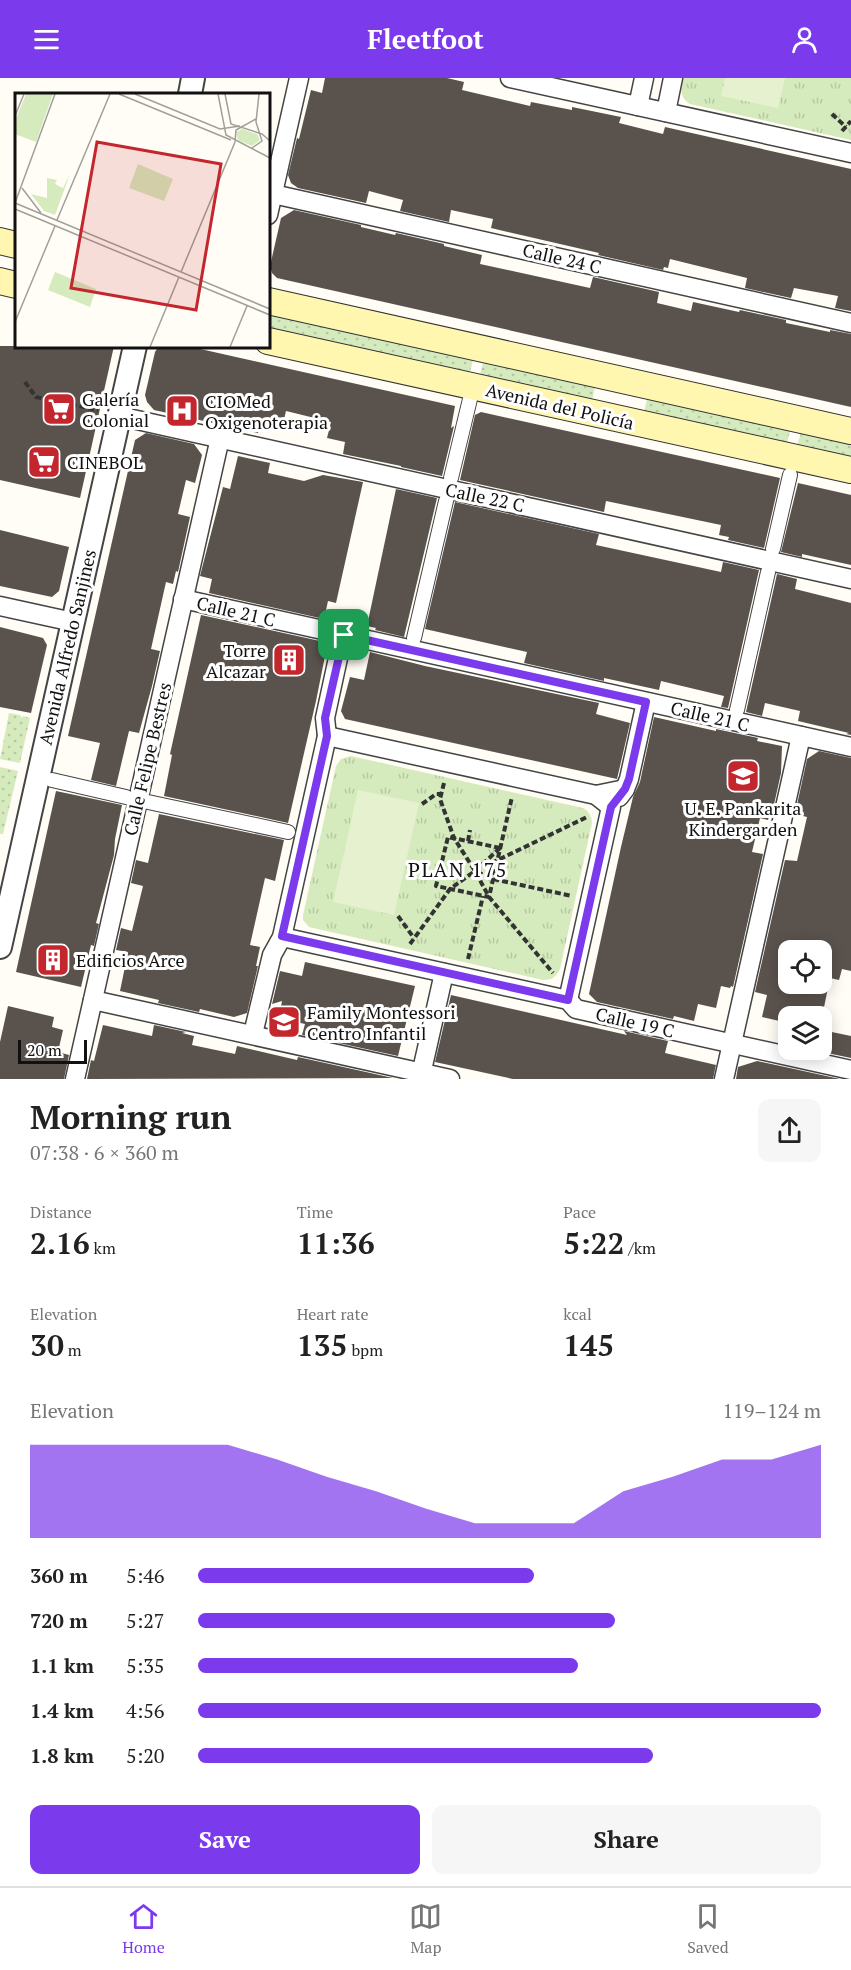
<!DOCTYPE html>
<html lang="en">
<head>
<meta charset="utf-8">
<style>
  :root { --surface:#fff; --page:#f6f6f6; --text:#222; --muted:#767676; --line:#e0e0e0; --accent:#7c3aed }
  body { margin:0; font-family:"PT Serif",serif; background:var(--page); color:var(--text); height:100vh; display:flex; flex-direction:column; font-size:22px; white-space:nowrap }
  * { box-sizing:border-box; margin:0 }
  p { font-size:20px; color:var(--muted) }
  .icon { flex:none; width:33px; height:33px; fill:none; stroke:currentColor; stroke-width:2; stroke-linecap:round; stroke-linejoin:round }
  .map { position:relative; height:1001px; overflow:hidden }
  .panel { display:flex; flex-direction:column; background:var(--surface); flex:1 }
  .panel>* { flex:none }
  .buttons { position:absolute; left:778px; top:862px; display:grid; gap:12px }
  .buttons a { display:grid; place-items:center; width:54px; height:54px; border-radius:12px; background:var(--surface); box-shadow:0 3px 15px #0003; font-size:30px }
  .scale { position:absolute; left:18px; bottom:15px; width:69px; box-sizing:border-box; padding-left:6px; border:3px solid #111; border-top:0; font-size:16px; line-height:21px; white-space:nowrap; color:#111; -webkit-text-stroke:4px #fff; paint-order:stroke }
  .pin { position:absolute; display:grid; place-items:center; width:51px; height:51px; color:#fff; margin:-26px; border-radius:12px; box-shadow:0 3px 9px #0006 }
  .round { display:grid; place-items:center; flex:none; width:63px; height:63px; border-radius:12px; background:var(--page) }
  .summary { display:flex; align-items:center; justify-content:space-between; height:102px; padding:0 30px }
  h1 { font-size:33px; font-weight:700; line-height:45px }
  .stats { display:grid; grid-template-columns:repeat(3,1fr); gap:9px; height:102px; padding:6px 30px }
  .stats div { display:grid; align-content:center }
  .stats b { font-size:30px; font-weight:700 }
  .stats small { font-size:16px; font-weight:400 }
  .stats p { font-size:16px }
  .chart { height:168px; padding:12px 30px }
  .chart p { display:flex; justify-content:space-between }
  .chart svg { width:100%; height:108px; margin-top:6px; fill:var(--accent); opacity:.7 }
  .primary-button { display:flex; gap:12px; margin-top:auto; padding:12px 30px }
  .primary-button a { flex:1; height:69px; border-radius:12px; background:var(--accent); color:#fff; font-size:24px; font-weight:700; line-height:69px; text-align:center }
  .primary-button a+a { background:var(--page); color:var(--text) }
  ul { padding:0 30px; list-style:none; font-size:20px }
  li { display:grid; grid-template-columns:96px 72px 1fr; align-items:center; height:45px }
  li i { height:15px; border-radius:8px; background:var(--accent) }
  header { display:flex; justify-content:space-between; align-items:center; height:78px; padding:0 30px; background:var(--accent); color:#fff; font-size:27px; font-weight:700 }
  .tab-bar { display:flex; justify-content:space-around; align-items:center; height:84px; border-top:2px solid var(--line); background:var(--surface); font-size:16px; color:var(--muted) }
  .tab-bar a { display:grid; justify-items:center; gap:3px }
  .tab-bar .selected { color:var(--accent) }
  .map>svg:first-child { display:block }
  .grass { fill:url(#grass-dots) }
  .park { fill:url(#park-tufts) }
  .pitch { fill:#e6f2cf }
  .building { fill:#5a524d; fill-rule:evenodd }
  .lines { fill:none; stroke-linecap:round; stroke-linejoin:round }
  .pedestrian-casing { stroke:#444; stroke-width:16 }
  .minor-casing { stroke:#444; stroke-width:21 }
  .tertiary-casing { stroke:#444; stroke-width:26 }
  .secondary-casing { stroke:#333; stroke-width:28 }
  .path { stroke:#333; stroke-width:4; stroke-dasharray:6 3; stroke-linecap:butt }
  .pedestrian { stroke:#fff; stroke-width:14 }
  .minor { stroke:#fff; stroke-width:18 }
  .tertiary { stroke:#fff; stroke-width:22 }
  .secondary { stroke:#fff6b0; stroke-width:26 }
  .route-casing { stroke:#fff; stroke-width:12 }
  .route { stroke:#7c3aed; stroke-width:8 }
  .labels { text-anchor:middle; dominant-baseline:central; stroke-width:6; stroke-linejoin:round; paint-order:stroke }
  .street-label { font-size:18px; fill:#111; stroke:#fff }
  .poi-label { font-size:18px; fill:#111; stroke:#fff; text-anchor:start }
  .neighbourhood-label { font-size:20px; letter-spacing:1.5px; fill:#111; stroke:#fff }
  .inset-road { fill:none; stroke:#a09f9a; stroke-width:1.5 }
  .view { fill:#c4262e; fill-opacity:0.15; stroke:#c4262e; stroke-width:3 }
  .inset-edge { fill:none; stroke:#111; stroke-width:3 }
</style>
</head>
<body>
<header><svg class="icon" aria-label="menu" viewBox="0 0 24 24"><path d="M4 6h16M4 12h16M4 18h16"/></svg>Fleetfoot<svg class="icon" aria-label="person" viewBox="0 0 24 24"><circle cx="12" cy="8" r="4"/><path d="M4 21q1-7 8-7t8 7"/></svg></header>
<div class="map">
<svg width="851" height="1001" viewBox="0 0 851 1001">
  <defs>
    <pattern id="grass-dots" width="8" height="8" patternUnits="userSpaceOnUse" patternTransform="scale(1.5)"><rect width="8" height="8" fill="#d5ebbd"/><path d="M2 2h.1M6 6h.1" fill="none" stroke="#b6c8a1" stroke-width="1.8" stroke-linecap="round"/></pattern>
    <pattern id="park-tufts" width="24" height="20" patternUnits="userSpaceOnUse" patternTransform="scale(1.5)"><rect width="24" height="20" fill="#d5ebbd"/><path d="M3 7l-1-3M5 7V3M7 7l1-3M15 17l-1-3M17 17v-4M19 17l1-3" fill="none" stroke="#b6c8a1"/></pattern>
  </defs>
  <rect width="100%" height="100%" fill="#fffdf5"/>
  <!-- grass -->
  <g class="grass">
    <polygon points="269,237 473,282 470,294 269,249"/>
    <polygon points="483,285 595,309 592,323 480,297"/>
    <polygon points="647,321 790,353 787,365 644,334"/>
    <polygon points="801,355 851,366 851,379 797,367"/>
    <polygon points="9,635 20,637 22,640 23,638 30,640 20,685 0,681"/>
    <polygon points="0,689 18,693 3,756 0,756"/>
  </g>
  <!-- park -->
  <g class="park">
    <path d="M683,0H851V62L690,26C679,19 681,11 683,0Z"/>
    <path d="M351,678L583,730C590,734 591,738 592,745L560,891C556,899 552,902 543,902L309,849L303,842V837L336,688L341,681Z"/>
  </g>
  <!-- pitch -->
  <g class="pitch">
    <polygon points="725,0 785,0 778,30 721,18"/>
    <polygon points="358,712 419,725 394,837 333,824"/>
  </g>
  <!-- building -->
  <g class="building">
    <polygon points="325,0 447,0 464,4 462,12 530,28 531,24 572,32 572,29 621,39 619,45 663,56 665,49 851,91 851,233 835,230 838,218 794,210 791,220 745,210 747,200 670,181 668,190 664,189 663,192 598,177 599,175 491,150 493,141 451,132 449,144 400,133 403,122 369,113 366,125 298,110 291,105 288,97 297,60 299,61 311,12 322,15"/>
    <polygon points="294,132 361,147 361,149 395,157 396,155 444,166 444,168 482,177 480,186 517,194 590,210 593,199 659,214 657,225 691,233 693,224 739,234 740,232 786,242 786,245 830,254 830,252 851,256 851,329 277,200 272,195 270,188 281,140"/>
    <polygon points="0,268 114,268 80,420 0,402"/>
    <polygon points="159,268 187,268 455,328 451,350 454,348 442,398 401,389 401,388 343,376 345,364 327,360 331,344 286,333 282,350 260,345 258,355 154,332 147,324 145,317 155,274"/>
    <polygon points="481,334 780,400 764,470 728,462 729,459 719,457 721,447 606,423 604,434 460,402 475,337"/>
    <polygon points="146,355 194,366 202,377 195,405 186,402 178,436 190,439 178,494 176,493 173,506 166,504 151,571 160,573 152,608 139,655 129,653 116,708 91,702 100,665 68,658 135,362"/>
    <polygon points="238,378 270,385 268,395 304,403 323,397 363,404 336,525 328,523 324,541 209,515 212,501 200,498 223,409 230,411"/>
    <polygon points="798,405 851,417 851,487 802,476 802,479 781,474"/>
    <polygon points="396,411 437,420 404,559 375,552 376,550 367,548"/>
    <polygon points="455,424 599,456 596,467 721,494 723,484 759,492 728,630 721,629 724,618 661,603 659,612 604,600 604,603 524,585 527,574 425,551"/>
    <polygon points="0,452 69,469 59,513 52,519 0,508"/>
    <polygon points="777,496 797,501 795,511 851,525 851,657 846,656 849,655 798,643 800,633 765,625 762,638 746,634"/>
    <polygon points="201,537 320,563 324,568 326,573 316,623 288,745 164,718 172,677 170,676"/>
    <polygon points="0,549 43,560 47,567 31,635 0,629"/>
    <polygon points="370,574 425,588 599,625 596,636 630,645 617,701 345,641 341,633 350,599 364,602"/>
    <polygon points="654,639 716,653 716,651 758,660 757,663 782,668 781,695 773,731 771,731 768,742 760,740 752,774 763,776 733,909 731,908 730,910 721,908 716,930 698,926 694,943 674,938 673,941 597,924 589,916 621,769 633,719 640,704"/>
    <path d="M819,673L851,680V893L842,891L839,902L830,900L822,939H789V967L780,965L784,944L762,939L767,917L755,914L785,782L797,783L807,739L795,736L807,681ZM789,873H822V906H789Z"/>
    <polygon points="56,713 122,727 115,761 114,777 96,845 99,846 94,868 91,867 81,909 16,894"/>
    <polygon points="159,736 284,762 275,803 265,800 250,867 260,869 256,888 258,888 247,935 234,939 200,931 199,934 158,925 159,922 120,913 128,874 116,872 121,850 132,853 143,808 131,805 136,782 148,785"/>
    <polygon points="305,884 415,908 398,978 302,957 305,946 279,940 282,923 272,926 280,893 302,898"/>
    <polygon points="451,917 627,957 624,953 668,963 665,975 716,987 713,1001 513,1001 435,984"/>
    <polygon points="8,928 54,939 52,949 63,952 58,974 69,977 64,1001 0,1001 0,964"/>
    <polygon points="103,947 152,958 154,947 186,954 182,955 194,958 192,967 235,976 237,968 297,982 298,979 393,1000 87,1001 91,982 94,983"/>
    <polygon points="822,952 851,958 851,980 813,972 822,972"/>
    <polygon points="757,983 840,1001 736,1001 738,989"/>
  </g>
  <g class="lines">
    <!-- pedestrian casing -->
    <g class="pedestrian-casing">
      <g id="pedestrian">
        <polyline points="451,400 470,321"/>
        <polyline points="773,471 790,397"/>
        <polyline points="414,560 446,423"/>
        <polyline points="737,632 768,494"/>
        <polyline points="52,702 126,719"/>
        <polyline points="148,724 288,754"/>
      </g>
    </g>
    <!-- minor casing -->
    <g class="minor-casing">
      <g id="minor">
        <polyline points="510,0 851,75"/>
        <polyline points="638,28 644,0"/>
        <polyline points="666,34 673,0"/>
        <polyline points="273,116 851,245"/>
        <polyline points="268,137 299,0"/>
        <polyline points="119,338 851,501"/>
        <polyline points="183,521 851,669"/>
        <polyline points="0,528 73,544"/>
        <polyline points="327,658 596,717 625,711"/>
        <polyline points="619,719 625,711 629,701 646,624"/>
        <polyline points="282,859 568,922 576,931 851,992"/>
        <polyline points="93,922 450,1001"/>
        <polyline points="568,922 611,729 596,717"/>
        <polyline points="253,956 272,877 282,859 327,658 325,640 343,557"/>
        <polyline points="75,1001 220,360"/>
        <polyline points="420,1001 444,895"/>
        <polyline points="724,1001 801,658"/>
      </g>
    </g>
    <!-- tertiary casing -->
    <g class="tertiary-casing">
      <g id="tertiary">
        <polyline points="190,16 193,0"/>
        <polyline points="0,869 135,268"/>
      </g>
    </g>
    <!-- secondary casing -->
    <g class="secondary-casing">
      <g id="secondary">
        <polyline points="0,163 16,167"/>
        <polyline points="0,203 16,207"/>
        <polyline points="268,223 851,353"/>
        <polyline points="268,263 851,392"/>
      </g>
    </g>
    <!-- path -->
    <g class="path">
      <polyline points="832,36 846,49"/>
      <polyline points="842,53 851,43"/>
      <polyline points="25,304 36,319 98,332"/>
      <polyline points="444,705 440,721 454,760 475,793 489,819 553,895"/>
      <polyline points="422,726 436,716 441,716"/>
      <polyline points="468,763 470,752"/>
      <polyline points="500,770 448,759 436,808 489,819 512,719"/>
      <polyline points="500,770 475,793 493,801 572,818"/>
      <polyline points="398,838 414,860"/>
      <polyline points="410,866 450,811 475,793 587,739"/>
      <polyline points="468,881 483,818"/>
    </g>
    <!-- pedestrian -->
    <use href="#pedestrian" class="pedestrian"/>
    <!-- minor -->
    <use href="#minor" class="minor"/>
    <!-- tertiary -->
    <use href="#tertiary" class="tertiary"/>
    <!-- secondary -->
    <use href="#secondary" class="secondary"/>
  </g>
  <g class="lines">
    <!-- route casing -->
    <g class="route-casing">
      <polygon id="route" points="344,557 646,624 629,701 625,711 611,729 568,922 282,858 327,658 325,640"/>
    </g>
    <!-- route -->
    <use href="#route" class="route"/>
  </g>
  <!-- icons -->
  <defs>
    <g id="supermarket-square" transform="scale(1.725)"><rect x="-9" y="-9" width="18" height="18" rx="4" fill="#c4262e" stroke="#fff"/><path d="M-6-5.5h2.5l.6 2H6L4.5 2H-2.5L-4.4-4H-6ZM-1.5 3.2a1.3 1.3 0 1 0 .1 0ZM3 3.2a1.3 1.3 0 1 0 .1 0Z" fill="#fff"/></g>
    <g id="hospital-square" transform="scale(1.725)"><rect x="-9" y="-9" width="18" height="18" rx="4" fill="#c4262e" stroke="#fff"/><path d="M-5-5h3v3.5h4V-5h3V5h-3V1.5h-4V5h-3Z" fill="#fff"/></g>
    <g id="building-square" transform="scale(1.725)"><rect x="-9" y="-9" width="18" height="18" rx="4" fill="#c4262e" stroke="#fff"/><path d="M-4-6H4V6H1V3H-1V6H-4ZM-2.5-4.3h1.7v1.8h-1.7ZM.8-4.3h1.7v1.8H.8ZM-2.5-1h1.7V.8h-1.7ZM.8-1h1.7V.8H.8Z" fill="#fff"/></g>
    <g id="school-square" transform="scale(1.725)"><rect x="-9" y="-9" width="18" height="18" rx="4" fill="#c4262e" stroke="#fff"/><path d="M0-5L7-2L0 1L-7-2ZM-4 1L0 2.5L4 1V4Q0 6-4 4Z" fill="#fff"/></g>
  </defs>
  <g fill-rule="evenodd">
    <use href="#supermarket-square" x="59" y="331"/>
    <use href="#hospital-square" x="182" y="333"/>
    <use href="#supermarket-square" x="44" y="384"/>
    <use href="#building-square" x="289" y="582"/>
    <use href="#school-square" x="743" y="698"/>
    <use href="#building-square" x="53" y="882"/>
    <use href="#school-square" x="284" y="944"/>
  </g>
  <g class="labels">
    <!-- street labels -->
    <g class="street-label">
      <text transform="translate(562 180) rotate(13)">Calle 24 C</text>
      <text transform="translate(560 328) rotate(13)">Avenida del Policía</text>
      <text transform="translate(485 419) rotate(12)">Calle 22 C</text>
      <text transform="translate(236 533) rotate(13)">Calle 21 C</text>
      <text transform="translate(67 569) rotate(-77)">Avenida Alfredo Sanjines</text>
      <text transform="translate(710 638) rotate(13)">Calle 21 C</text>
      <text transform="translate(147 681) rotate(-77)">Calle Felipe Bestres</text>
      <text transform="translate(635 944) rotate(13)">Calle 19 C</text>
    </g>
    <!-- poi labels -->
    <g class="poi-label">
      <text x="82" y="321">Galería<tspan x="82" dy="21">Colonial</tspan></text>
      <text x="205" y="323">CIOMed<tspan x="205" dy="21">Oxigenoterapia</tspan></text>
      <text x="67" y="384">CINEBOL</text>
      <text x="266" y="572" text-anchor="end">Torre<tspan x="266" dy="21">Alcazar</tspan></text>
      <text x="743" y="730" text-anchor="middle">U. E. Pankarita<tspan x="743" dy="21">Kindergarden</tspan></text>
      <text x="76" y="882">Edificios Arce</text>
      <text x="307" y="934">Family Montessori<tspan x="307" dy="21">Centro Infantil</tspan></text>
    </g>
    <!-- neighbourhood labels -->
    <g class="neighbourhood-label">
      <text x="458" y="791">PLAN 175</text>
    </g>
  </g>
  <!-- overview -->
  <g transform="translate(15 15)">
    <rect width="255" height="255" fill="#fffdf5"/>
    <path d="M55,81L40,122L29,118L16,101L32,105V85L42,87L40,91L48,95Z" fill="#d5ebbd"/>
    <path d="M11,1H38L21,49L0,41V28ZM227,36L242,41L245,47L237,53L223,47L221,39ZM123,71L158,86L149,108L114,95ZM40,179L81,196L75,214L33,197Z" fill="#d5ebbd"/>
    <path class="inset-road" d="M104,1L216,47M120,1L205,36L225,33M203,1L211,42L255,65M210,1L216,31L247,41L255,48M0,23L9,1M220,49L221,37L241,26M237,55L247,48L241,29L244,1M7,95L26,120M0,110L40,1M0,110L255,216M0,116L255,222M42,127L95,1M166,179L220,49M0,229L40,133M135,254L164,184M215,254L232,213"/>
    <path class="view" d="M82,49L206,71L181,217L56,195Z"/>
    <rect width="255" height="255" class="inset-edge"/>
  </g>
</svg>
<div class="buttons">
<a><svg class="icon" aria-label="locate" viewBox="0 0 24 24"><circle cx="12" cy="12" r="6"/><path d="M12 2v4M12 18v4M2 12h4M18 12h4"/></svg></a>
<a><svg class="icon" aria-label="layers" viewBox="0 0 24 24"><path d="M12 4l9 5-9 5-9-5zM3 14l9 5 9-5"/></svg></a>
</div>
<div class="scale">20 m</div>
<div class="pin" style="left:344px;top:557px;background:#1e9e55"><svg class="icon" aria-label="arrive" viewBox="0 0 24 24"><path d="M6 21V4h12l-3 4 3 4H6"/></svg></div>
</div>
<section class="panel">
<div class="summary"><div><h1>Morning run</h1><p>07:38 · 6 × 360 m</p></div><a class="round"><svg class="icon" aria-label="share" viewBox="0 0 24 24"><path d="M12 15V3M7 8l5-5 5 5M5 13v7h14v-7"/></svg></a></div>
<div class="stats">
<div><p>Distance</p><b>2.16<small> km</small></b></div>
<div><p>Time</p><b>11:36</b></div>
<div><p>Pace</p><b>5:22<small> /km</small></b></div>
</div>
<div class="stats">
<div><p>Elevation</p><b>30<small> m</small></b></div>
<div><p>Heart rate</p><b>135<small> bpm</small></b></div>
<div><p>kcal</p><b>145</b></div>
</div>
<div class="chart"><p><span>Elevation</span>119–124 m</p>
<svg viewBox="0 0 160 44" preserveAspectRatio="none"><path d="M0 44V6L10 6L20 6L30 6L40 6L50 12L60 19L70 25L80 32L90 38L100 38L110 38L120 25L130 19L140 12L150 12L160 6V44z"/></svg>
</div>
<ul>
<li><b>360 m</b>5:46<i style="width:54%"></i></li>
<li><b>720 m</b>5:27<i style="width:67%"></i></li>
<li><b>1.1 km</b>5:35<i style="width:61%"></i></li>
<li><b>1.4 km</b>4:56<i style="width:100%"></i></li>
<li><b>1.8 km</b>5:20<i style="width:73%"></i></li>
</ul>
<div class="primary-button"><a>Save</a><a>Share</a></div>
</section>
<nav class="tab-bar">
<a class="selected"><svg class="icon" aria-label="home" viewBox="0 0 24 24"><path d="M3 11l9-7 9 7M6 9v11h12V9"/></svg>Home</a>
<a><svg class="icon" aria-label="map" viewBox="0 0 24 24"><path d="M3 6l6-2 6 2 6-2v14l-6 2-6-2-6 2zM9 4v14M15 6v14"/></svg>Map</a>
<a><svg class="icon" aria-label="saved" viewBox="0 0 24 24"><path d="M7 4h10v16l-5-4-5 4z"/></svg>Saved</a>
</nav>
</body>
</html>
